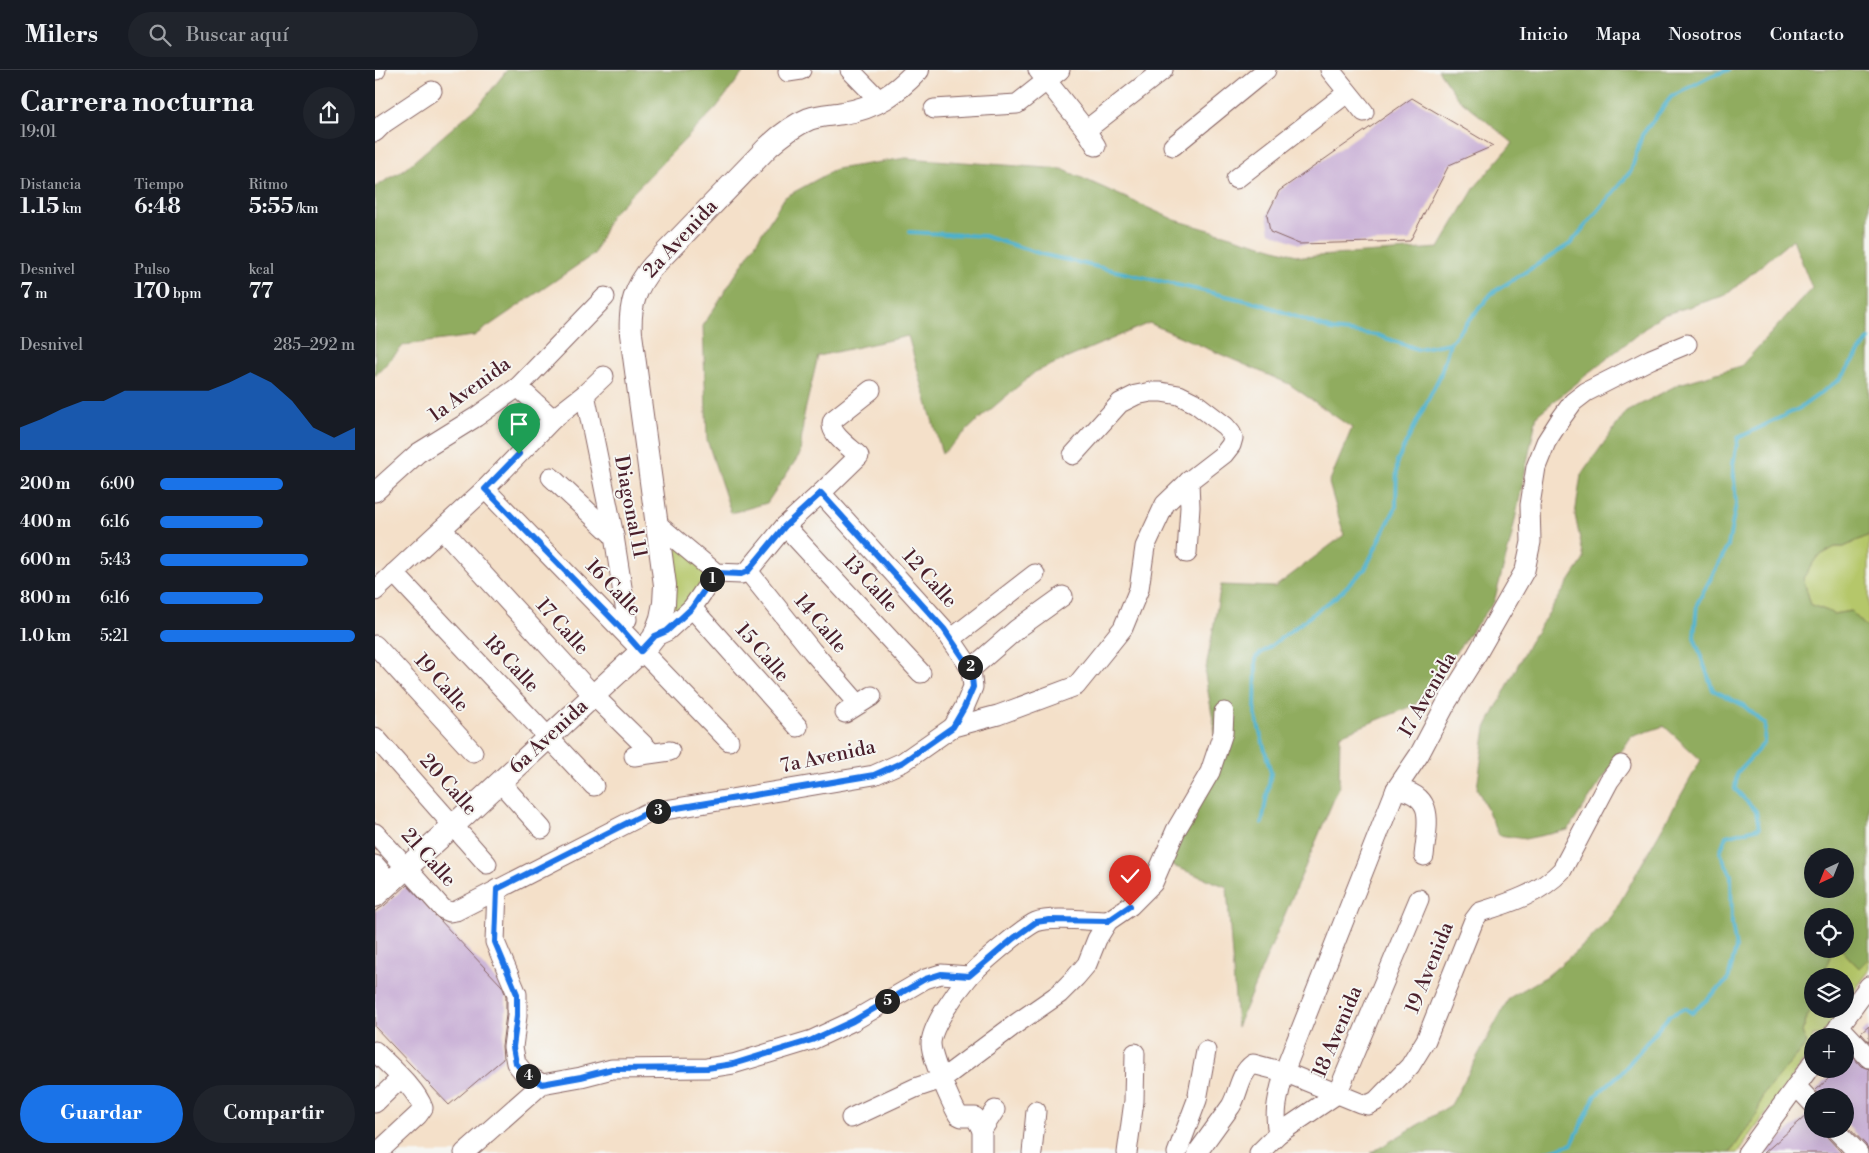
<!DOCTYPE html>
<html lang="es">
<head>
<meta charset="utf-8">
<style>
  :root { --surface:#171b24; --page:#20242c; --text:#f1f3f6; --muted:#9ea1a6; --line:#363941; --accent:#1a73e8 }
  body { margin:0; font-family:"Libre Bodoni",serif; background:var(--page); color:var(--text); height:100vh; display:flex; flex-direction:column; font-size:19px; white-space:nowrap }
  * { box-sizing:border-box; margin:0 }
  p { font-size:16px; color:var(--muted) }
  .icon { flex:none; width:28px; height:28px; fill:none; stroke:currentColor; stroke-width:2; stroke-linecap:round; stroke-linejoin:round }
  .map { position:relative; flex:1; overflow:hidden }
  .details { display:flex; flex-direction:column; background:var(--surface); width:375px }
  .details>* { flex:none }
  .needle { width:32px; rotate:223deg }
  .fabs { position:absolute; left:1429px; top:778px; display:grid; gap:10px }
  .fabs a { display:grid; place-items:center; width:50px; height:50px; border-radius:50%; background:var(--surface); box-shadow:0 5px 20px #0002; font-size:25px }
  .pin { position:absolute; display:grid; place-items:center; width:42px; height:42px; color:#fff; margin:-51px -21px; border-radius:50% 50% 50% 0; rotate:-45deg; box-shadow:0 0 5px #0007 }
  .pin .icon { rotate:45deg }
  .km { position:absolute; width:25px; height:25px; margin:-12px; border-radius:50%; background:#222; color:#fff; font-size:14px; line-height:25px; text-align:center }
  .round { display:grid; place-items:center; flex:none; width:52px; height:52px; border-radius:26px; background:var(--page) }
  .overview { display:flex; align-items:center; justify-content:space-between; height:85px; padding:0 20px }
  h1 { font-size:28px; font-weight:700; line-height:38px }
  .metrics { display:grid; grid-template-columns:repeat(3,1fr); gap:8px; height:85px; padding:5px 20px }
  .metrics div { display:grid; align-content:center }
  .metrics b { font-size:21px; font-weight:700 }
  .metrics small { font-size:14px; font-weight:400 }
  .metrics p { font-size:14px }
  .chart { height:140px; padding:10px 20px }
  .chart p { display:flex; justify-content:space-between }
  .chart svg { width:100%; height:90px; margin-top:5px; fill:var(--accent); opacity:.7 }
  .action { display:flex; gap:10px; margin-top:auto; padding:10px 20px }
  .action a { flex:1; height:58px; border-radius:30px; background:var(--accent); color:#fff; font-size:20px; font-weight:700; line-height:58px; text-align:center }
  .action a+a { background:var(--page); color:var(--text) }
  ul { padding:0 20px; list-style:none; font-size:16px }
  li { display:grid; grid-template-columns:80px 60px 1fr; align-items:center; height:38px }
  li i { height:12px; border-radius:6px; background:var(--accent) }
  header { display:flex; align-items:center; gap:30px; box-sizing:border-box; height:70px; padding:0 25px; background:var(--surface); border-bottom:1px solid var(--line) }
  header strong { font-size:24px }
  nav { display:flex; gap:28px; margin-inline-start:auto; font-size:18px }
  .search { width:350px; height:45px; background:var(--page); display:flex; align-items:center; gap:12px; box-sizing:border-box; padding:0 18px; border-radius:28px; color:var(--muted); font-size:19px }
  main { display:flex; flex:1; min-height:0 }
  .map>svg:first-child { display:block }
  .green { fill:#b5c76a; stroke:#80734a }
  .forest { fill:#90ac5e; stroke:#6d6644; fill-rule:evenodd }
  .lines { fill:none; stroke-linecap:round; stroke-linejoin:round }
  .stream { stroke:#4db1cc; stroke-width:4 }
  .building { fill:#c6abd4 }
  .minor-casing { stroke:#866362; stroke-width:21 }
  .major-casing { stroke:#866362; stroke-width:24 }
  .minor { stroke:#fff; stroke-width:19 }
  .major { stroke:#fff; stroke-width:22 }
  .route-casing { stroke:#fff; stroke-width:10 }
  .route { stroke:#1a73e8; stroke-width:6 }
  .labels { text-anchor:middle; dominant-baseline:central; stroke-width:4; stroke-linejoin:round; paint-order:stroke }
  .street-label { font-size:20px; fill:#4a1f2b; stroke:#f6f6f2 }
</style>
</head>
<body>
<header>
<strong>Milers</strong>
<div class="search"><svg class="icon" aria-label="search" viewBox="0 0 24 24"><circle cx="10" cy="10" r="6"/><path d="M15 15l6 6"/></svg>Buscar aquí</div>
<nav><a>Inicio</a><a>Mapa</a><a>Nosotros</a><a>Contacto</a></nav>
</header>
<main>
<section class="details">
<div class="overview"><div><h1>Carrera nocturna</h1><p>19:01</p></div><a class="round"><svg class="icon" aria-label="share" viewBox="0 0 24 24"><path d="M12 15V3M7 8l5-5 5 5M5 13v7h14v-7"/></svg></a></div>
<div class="metrics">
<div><p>Distancia</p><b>1.15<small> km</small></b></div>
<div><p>Tiempo</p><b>6:48</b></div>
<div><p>Ritmo</p><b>5:55<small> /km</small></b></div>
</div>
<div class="metrics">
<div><p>Desnivel</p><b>7<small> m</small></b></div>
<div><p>Pulso</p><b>170<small> bpm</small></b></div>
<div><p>kcal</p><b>77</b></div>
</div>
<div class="chart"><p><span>Desnivel</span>285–292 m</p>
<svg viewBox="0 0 160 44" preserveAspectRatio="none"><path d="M0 44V33L10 29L20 24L30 20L40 20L50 15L60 15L70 15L80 15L90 15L100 11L110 6L120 11L130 20L140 33L150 38L160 33V44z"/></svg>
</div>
<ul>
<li><b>200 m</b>6:00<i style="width:63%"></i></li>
<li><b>400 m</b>6:16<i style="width:53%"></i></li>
<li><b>600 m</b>5:43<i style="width:76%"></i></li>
<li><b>800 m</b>6:16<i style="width:53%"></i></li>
<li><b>1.0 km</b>5:21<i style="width:100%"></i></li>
</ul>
<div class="action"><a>Guardar</a><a>Compartir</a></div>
</section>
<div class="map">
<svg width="1494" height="1083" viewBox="0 0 1494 1083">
  <rect width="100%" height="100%" fill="#f6f6f2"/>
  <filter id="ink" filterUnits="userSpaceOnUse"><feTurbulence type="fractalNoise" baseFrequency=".02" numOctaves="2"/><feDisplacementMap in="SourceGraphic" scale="10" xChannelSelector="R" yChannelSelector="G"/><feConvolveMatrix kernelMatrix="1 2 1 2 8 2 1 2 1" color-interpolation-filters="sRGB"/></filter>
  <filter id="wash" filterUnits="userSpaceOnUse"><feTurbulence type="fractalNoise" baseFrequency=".0096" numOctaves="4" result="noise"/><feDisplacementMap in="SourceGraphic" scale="20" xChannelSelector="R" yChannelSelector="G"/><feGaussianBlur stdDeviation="1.12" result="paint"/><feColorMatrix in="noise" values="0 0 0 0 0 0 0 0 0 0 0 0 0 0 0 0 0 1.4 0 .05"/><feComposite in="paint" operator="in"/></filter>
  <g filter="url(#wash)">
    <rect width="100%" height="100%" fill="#f4e0c9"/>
    <!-- green -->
    <g class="green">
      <polygon points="281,456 341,503 294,559"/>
      <polygon points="1494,465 1494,560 1476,541 1458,544 1453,541 1436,535 1428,508 1442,487 1460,477 1469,477"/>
      <polygon points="1458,879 1466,879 1484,898 1494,888 1494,901 1470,934 1470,906 1447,906"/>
      <polygon points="1437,933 1438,939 1466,939 1446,966 1438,966 1437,979 1363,1083 1355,1083 1382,1044 1388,1024 1432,974 1427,962"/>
    </g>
    <!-- forest -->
    <g class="forest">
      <polygon points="132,0 370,0 341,38 236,145 219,184 99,266 29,275 0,306 0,117 30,99 105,34"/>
      <path d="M1063,0H1494V465L1469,477H1460L1442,487L1428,508L1436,535L1453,541L1458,544L1476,541L1494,560V888L1484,898L1466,879H1470V846H1438V879H1458L1447,906H1438L1437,933L1427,962L1432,974L1388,1024L1382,1044L1355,1083H996L1076,1035L1134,928L1172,906L1210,874L1237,846L1326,690L1289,656L1256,667L1193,760L1150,769L1124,765L1102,718L1111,658L1154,573L1209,489L1200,445L1206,405L1251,342L1304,314L1366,296L1437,218L1418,169L1351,225L1285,246L1162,345L1136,469L1119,532L1040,635L965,665L964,717L862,957L852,817L793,794L843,679L830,604L846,515L900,517L969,465L954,413L977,358L914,314L774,253L660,302L603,350L567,384L533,266L443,286L429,345L425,384L392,433L356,443L332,370L328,256L410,127L461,99L531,88L687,99L800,150L928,187L1064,178L1100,117L1138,73L1082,27ZM1438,786H1470V819H1438Z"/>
    </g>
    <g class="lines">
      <!-- stream -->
      <g class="stream">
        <polyline points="534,162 609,166 670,185 886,234 957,260 1002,265 1042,279 1075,273"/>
        <polyline points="887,753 896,703 880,643 881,587 962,526 990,499 1021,437 1022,391 1065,306 1075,273 1117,223 1195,174 1256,101 1267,65 1296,27 1336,6 1353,0"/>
        <polyline points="1169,1083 1197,1074 1220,1026 1247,1002 1294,946 1310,938 1317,943 1353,910 1361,878 1357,854 1356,805 1345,782 1351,766 1384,758 1381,741 1360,719 1362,703 1389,673 1390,654 1368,635 1338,620 1319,567 1322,534 1353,476 1361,434 1358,394 1363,368 1425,338 1465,309 1494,269"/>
      </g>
    </g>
    <g id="blocks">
      <!-- building -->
      <g class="building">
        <polygon points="1037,28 1118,76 1074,95 1035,171 924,174 895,162 892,145 904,121"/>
        <polygon points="32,815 127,916 131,926 131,945 127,976 128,989 74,1035 0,957 0,841 9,836"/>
        <polygon points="1494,956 1494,972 1486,963"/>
        <polygon points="1478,987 1486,996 1494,999 1494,1083 1491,1075 1470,1053 1471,1026 1446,1026 1441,1020 1464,999 1470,999 1470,994"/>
        <polygon points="1433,1044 1438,1045 1438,1059 1449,1059 1452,1067 1467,1083 1389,1083"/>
      </g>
    </g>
  </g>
  <g filter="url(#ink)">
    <use href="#blocks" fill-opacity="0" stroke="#866362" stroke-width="1"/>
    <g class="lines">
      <!-- minor casing -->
      <g class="minor-casing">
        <g id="minor">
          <polyline points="0,0 1,0"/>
          <polyline points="475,0 505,31"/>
          <polyline points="663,0 711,60 721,76"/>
          <polyline points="955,0 989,42"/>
          <polyline points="413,2 426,0"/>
          <polyline points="559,39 642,34 685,0"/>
          <polyline points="711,60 788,0"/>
          <polyline points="0,62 9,53 57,21"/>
          <polyline points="798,76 891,0"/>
          <polyline points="861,109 972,23"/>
          <polyline points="143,317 178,349"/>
          <path d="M496,320L458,350C452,363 475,377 484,386L446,423L569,559L596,599L598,617L589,638L578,657"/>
          <polyline points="210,324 239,466 252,549 243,555"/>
          <polyline points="176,407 239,466"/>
          <polyline points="110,419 354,671"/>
          <polyline points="0,422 43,383 101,347 143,317 230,227"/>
          <polyline points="281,453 341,503 366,504 373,501 410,456 446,423"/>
          <polyline points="410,456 546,603"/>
          <polyline points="67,459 219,626 277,683"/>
          <polyline points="812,483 815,437 814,411"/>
          <polyline points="373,501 437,581 483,634"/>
          <polyline points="19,503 219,716"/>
          <polyline points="0,521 110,419 178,349 210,324 229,306"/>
          <polyline points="317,538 423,657"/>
          <polyline points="279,567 292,561 317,538 341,503"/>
          <polyline points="576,569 660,504"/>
          <polyline points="0,575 98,682"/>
          <polyline points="596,599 642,559 688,526"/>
          <polyline points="470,643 497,626"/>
          <polyline points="0,667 112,794"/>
          <polyline points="259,686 295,681"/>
          <polyline points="125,712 167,759"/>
          <path d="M1021,719C1062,725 1052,754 1049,786"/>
          <polyline points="0,763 68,839 75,842 81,841 272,743 499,705 528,692 578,657 623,645 701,616 748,558 764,519 770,477 790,434 814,411 849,384 856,375 858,368 856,363 850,356 820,333 804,325 786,322 776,322 761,325 745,333 698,385"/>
          <polyline points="0,795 15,812"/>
          <polyline points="122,819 120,872 142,924 142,946 138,977 141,993 149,1003 167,1014"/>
          <polyline points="1464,956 1494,988"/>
          <polyline points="1457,966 1494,916"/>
          <path d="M0,981C14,996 41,1018 48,1038L43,1045L2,1083"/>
          <polyline points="1421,1016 1438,1034"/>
          <polyline points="0,1033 26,1008"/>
          <polyline points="476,1048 540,1018 567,1009 642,953 684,924 701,907 712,894 722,869 733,851 755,836 778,813 801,760 835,702 848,663 849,642"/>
          <polyline points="1460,1059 1483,1083"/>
          <path d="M607,1060L600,1047H587L583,1045C575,1030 557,990 556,974C556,956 582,921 593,908C602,897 649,857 661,852C676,846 715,851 733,851"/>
          <path d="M903,1064C898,1040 904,1025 909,1002L1021,719L1044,685L1072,632L1102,584L1150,500L1156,472L1155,435L1161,397L1171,372L1185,350L1198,332L1211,322L1276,289L1312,274"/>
          <polyline points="89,1083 167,1014 206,1007 237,999 332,998 358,994 437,970 478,951 550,909 566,904 594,906"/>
          <polyline points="607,1083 607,1060 620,1040"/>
          <polyline points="657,1083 661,1041"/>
          <polyline points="752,1083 759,1031 760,983"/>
          <polyline points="802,1083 822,1030 831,981"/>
          <path d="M822,1083L856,1036C864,1023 864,1004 878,994L909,1002L985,1033L993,1035L1001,1031L1035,996L1051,970L1099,850L1105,842C1135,833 1166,823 1187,800L1234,711L1246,695"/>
          <polyline points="884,1083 903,1064 962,1024 1044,829"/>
          <polyline points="1372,1083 1438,993"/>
        </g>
      </g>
      <!-- major casing -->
      <g class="major-casing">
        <path id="major" d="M0,826L79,755L272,576L279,567L286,548L289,533L290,515L256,264C254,237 260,217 278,196L393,77C405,66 419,55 434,49C445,45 457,45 468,43C501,38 521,23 543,0"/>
      </g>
      <!-- minor -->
      <use href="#minor" class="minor"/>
      <!-- major -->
      <use href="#major" class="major"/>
    </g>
  </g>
  <g class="lines" filter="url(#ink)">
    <!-- route casing -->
    <g class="route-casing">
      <polyline id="route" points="144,384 110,419 243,555 266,581 280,566 292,561 317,538 341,503 366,504 373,501 410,456 446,423 569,559 596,599 598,617 589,638 578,657 528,692 499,705 272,743 122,819 120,872 142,924 142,946 138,977 141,993 149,1003 167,1014 206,1007 237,999 332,998 358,994 437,970 478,951 550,909 566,904 594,906 639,868 661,852 675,850 733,851 755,836"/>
    </g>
    <!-- route -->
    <use href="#route" class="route"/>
  </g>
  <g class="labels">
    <!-- street labels -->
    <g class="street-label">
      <text transform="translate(306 169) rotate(-47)">2a Avenida</text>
      <text transform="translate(95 320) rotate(-36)">1a Avenida</text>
      <text transform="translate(255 437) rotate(79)">Diagonal 11</text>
      <text transform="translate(554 509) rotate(48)">12 Calle</text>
      <text transform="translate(495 514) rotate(47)">13 Calle</text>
      <text transform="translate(238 518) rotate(46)">16 Calle</text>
      <text transform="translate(445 554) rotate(50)">14 Calle</text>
      <text transform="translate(187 557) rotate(48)">17 Calle</text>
      <text transform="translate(387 583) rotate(49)">15 Calle</text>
      <text transform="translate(136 594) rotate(47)">18 Calle</text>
      <text transform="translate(66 613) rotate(48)">19 Calle</text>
      <text transform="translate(1053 625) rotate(-60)">17 Avenida</text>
      <text transform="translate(174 667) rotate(-43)">6a Avenida</text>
      <text transform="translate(453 687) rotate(-12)">7a Avenida</text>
      <text transform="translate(73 715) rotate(48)">20 Calle</text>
      <text transform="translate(53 788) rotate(48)">21 Calle</text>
      <text transform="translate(1055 898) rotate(-68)">19 Avenida</text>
      <text transform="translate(963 962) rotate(-67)">18 Avenida</text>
    </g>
  </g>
</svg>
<div class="fabs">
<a><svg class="needle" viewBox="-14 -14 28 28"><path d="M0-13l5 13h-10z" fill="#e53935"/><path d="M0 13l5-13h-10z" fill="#9ea1a6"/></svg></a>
<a><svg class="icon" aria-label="locate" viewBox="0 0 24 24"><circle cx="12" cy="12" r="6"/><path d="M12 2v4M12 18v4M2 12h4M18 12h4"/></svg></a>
<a><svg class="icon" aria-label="layers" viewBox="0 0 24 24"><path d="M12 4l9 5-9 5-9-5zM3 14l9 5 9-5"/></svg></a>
<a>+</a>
<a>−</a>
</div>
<div class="pin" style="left:144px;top:384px;background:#1e9e55"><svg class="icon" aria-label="arrive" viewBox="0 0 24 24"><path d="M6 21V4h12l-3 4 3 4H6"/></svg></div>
<div class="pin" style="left:755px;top:836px;background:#d93025"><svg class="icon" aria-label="check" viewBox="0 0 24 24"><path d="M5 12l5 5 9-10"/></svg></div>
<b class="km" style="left:337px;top:509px">1</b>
<b class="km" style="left:595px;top:597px">2</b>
<b class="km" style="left:283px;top:741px">3</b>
<b class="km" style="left:153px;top:1006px">4</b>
<b class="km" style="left:512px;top:931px">5</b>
</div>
</main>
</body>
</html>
